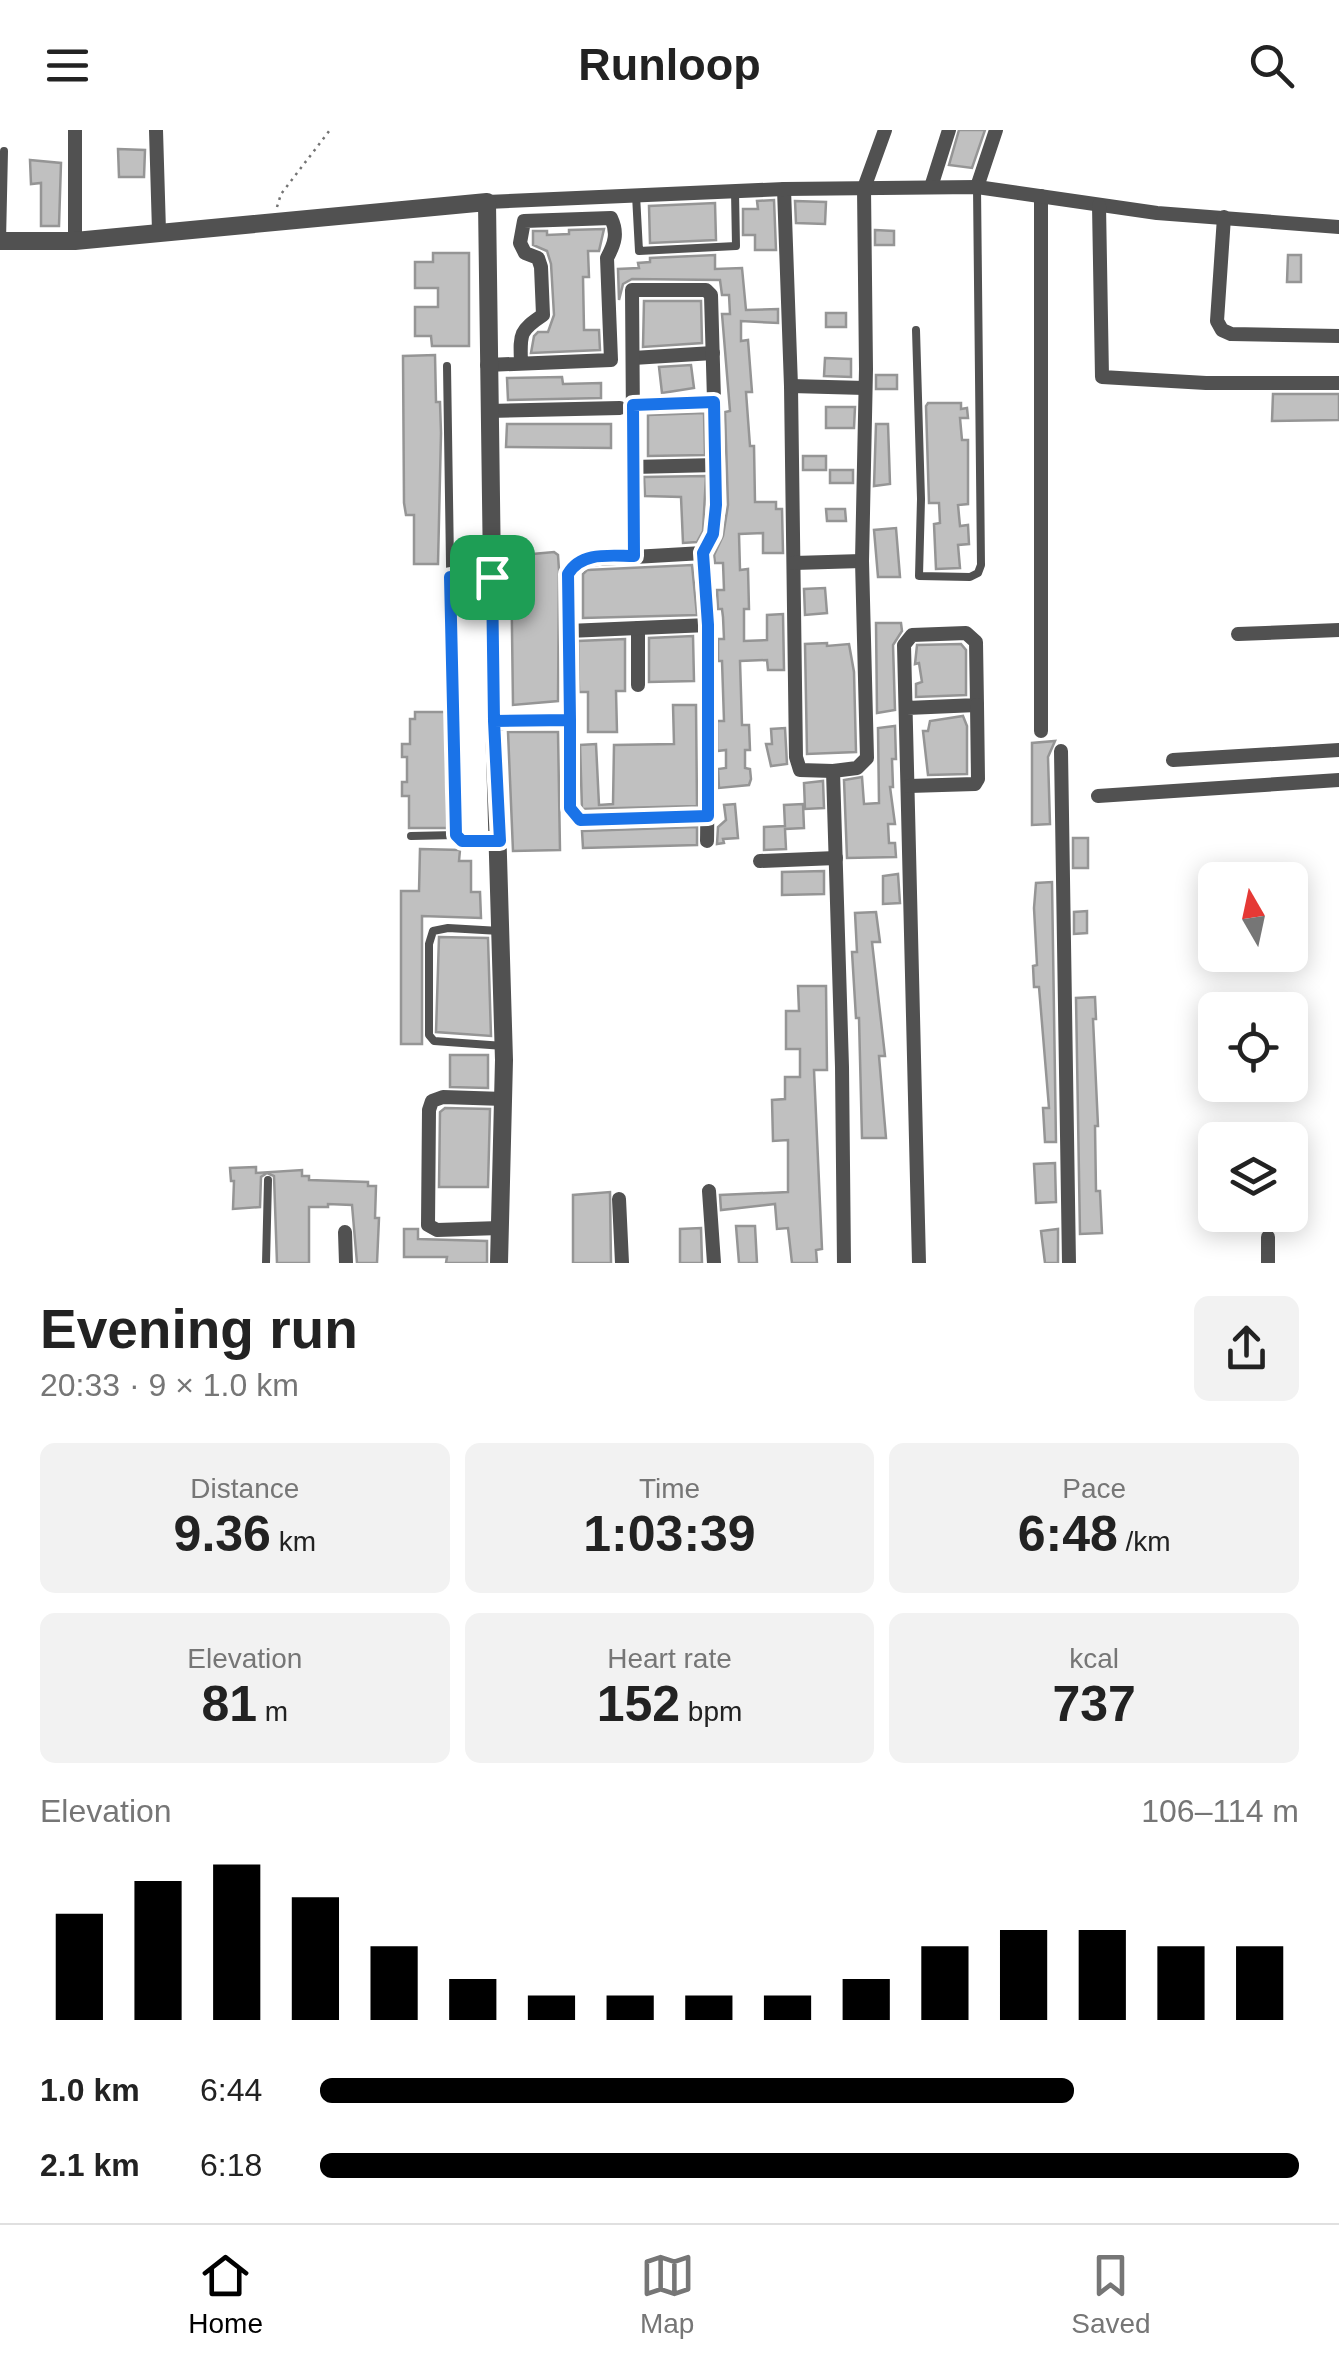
<!DOCTYPE html>
<html lang="en">
<head>
<meta charset="utf-8">
<style>
  :root { --surface:#fff; --page:#f2f2f2; --text:#222; --muted:#767676; --line:#e0e0e0; --accent:#000 }
  body { margin:0; font-family:Helvetica,sans-serif; background:var(--page); color:var(--text); height:100vh; display:flex; flex-direction:column; font-size:38px; white-space:nowrap }
  * { box-sizing:border-box; margin:0 }
  p { font-size:32px; color:var(--muted) }
  .icon { flex:none; width:55px; height:55px; fill:none; stroke:currentColor; stroke-width:2; stroke-linecap:round; stroke-linejoin:round }
  .map { position:relative; height:1133px; overflow:hidden }
  .sheet { display:flex; flex-direction:column; background:var(--surface); flex:1 }
  .sheet>* { flex:none }
  .needle { width:65px; rotate:351deg }
  .buttons { position:absolute; left:1198px; top:732px; display:grid; gap:20px }
  .buttons a { display:grid; place-items:center; width:110px; height:110px; border-radius:15px; background:var(--surface); box-shadow:0 5px 25px #0003; font-size:50px }
  .pin { position:absolute; display:grid; place-items:center; width:85px; height:85px; color:#fff; margin:-42px; border-radius:20px; box-shadow:0 5px 15px #0006 }
  .round { display:grid; place-items:center; flex:none; width:105px; height:105px; border-radius:15px; background:var(--page) }
  .head { display:flex; align-items:center; justify-content:space-between; height:170px; padding:0 40px }
  h1 { font-size:55px; font-weight:700; line-height:75px }
  .figures { display:grid; grid-template-columns:repeat(3,1fr); gap:15px; height:170px; padding:10px 40px }
  .figures div { display:grid; align-content:center; border-radius:15px; background:var(--page); text-align:center }
  .figures b { font-size:50px; font-weight:700 }
  .figures small { font-size:28px; font-weight:400 }
  .figures p { font-size:28px }
  .chart { height:280px; padding:20px 40px }
  .chart p { display:flex; justify-content:space-between }
  .chart svg { width:100%; height:180px; margin-top:10px; stroke:var(--accent); stroke-width:6 }
  ul { padding:0 40px; list-style:none; font-size:32px }
  li { display:grid; grid-template-columns:160px 120px 1fr; align-items:center; height:75px }
  li i { height:25px; border-radius:12px; background:var(--accent) }
  header { display:flex; justify-content:space-between; align-items:center; height:130px; padding:0 40px; background:var(--surface); font-size:45px; font-weight:700 }
  .dock { display:flex; justify-content:space-around; align-items:center; height:140px; border-top:2px solid var(--line); background:var(--surface); font-size:28px; color:var(--muted) }
  .dock a { display:grid; justify-items:center; gap:5px }
  .dock .selected { color:var(--accent) }
  .map>svg:first-child { display:block }
  .building { fill:#c0c0c0; stroke:#959595; stroke-width:2.5 }
  .lines { fill:none; stroke-linecap:round; stroke-linejoin:round }
  .path { stroke:#737373; stroke-width:2.5; stroke-dasharray:2.5 5; stroke-linecap:butt }
  .service { stroke:#515151; stroke-width:8 }
  .minor { stroke:#515151; stroke-width:14 }
  .tertiary { stroke:#515151; stroke-width:18 }
  .route-casing { stroke:#fff; stroke-width:20 }
  .route { stroke:#1a73e8; stroke-width:12 }
</style>
</head>
<body>
<header><svg class="icon" aria-label="menu" viewBox="0 0 24 24"><path d="M4 6h16M4 12h16M4 18h16"/></svg>Runloop<svg class="icon" aria-label="search" viewBox="0 0 24 24"><circle cx="10" cy="10" r="6"/><path d="M15 15l6 6"/></svg></header>
<div class="map">
<svg width="1339" height="1133" viewBox="0 0 1339 1133">
  <rect width="100%" height="100%" fill="#fff"/>
  <!-- building -->
  <g class="building">
    <polygon points="959,0 985,0 972,38 949,35"/>
    <polygon points="118,19 145,20 144,47 119,47"/>
    <polygon points="30,30 61,33 59,96 41,96 41,53 31,54"/>
    <polygon points="774,70 776,120 755,120 755,105 743,105 743,79 758,79 757,71"/>
    <polygon points="795,71 826,72 825,94 796,93"/>
    <polygon points="715,73 716,110 650,113 649,76"/>
    <polygon points="604,99 599,121 588,121 589,147 583,147 584,200 599,200 600,220 531,223 534,206 538,202 548,202 554,185 551,134 547,121 533,115 533,101 547,101 547,105 569,104 569,100"/>
    <polygon points="875,100 894,101 894,115 875,115"/>
    <polygon points="433,123 469,123 469,216 432,216 431,206 415,206 415,177 438,177 438,158 415,158 415,132 433,132"/>
    <polygon points="715,125 715,139 742,138 746,180 778,179 778,193 741,191 741,211 748,210 752,262 746,262 750,316 754,316 755,372 776,372 776,379 782,379 783,423 763,423 763,403 739,404 740,440 748,439 749,479 744,479 744,511 767,510 767,485 783,484 784,540 768,540 767,530 740,531 742,595 749,595 750,620 745,620 745,638 750,639 751,649 749,655 719,658 718,639 726,638 726,620 717,621 717,591 724,591 722,531 718,531 718,509 724,509 723,487 722,479 718,479 717,460 724,460 723,433 715,433 714,425 723,406 728,375 725,282 730,281 722,184 730,184 729,165 722,165 720,150 632,149 623,154 619,170 618,139 639,138 638,133 650,132 650,128"/>
    <polygon points="1288,125 1301,125 1301,152 1287,152"/>
    <polygon points="644,171 701,171 702,213 643,217"/>
    <rect x="826" y="183" width="20" height="14"/>
    <polygon points="435,225 436,272 440,272 441,303 438,434 414,434 414,385 406,385 404,373 403,226"/>
    <polygon points="825,228 851,229 851,247 824,246"/>
    <polygon points="691,235 694,258 662,263 659,237"/>
    <rect x="876" y="245" width="21" height="14"/>
    <polygon points="562,247 563,254 601,253 601,268 508,270 507,248"/>
    <polygon points="1273,264 1339,264 1339,290 1272,291"/>
    <polygon points="928,273 961,273 961,279 967,278 968,288 960,288 962,310 968,310 968,374 958,375 960,396 968,395 969,414 958,415 960,438 936,439 934,394 940,393 939,373 929,373 926,276"/>
    <polygon points="826,277 855,277 854,298 826,298"/>
    <polygon points="704,283 705,325 648,326 648,285"/>
    <polygon points="507,294 611,294 611,318 506,317"/>
    <polygon points="876,294 888,294 890,354 874,356"/>
    <rect x="803" y="326" width="23" height="14"/>
    <rect x="830" y="340" width="23" height="13"/>
    <polygon points="706,346 703,401 697,412 683,413 681,367 645,366 644,347"/>
    <polygon points="826,379 845,379 846,391 827,391"/>
    <polygon points="896,398 900,447 878,447 874,400"/>
    <polygon points="554,422 558,425 559,440 558,571 513,575 511,426"/>
    <polygon points="692,435 697,485 583,488 583,444 587,440"/>
    <polygon points="825,458 827,483 805,485 804,459"/>
    <polygon points="876,493 901,493 902,501 893,515 895,580 877,583"/>
    <polygon points="693,506 694,551 649,552 649,508"/>
    <polygon points="625,509 625,561 616,561 617,602 588,602 588,562 579,562 578,511"/>
    <polygon points="827,513 827,516 849,514 854,542 856,622 807,624 805,514"/>
    <polygon points="961,514 966,520 966,565 916,567 916,554 922,552 919,533 915,534 917,515"/>
    <polygon points="673,575 696,575 697,676 582,679 580,615 596,614 599,675 613,674 614,615 674,614"/>
    <polygon points="415,582 445,582 447,698 409,698 409,666 402,666 402,652 407,652 407,627 402,627 402,614 410,614 410,589 415,589"/>
    <polygon points="963,586 967,596 967,644 928,645 923,601 928,601 930,591"/>
    <polygon points="895,596 896,629 892,629 893,657 890,657 895,694 888,694 889,713 895,713 896,727 847,728 844,650 862,647 864,674 879,673 878,598"/>
    <polygon points="785,598 787,634 771,636 766,614 772,614 771,599"/>
    <polygon points="508,602 558,602 560,720 513,721"/>
    <polygon points="1055,611 1048,627 1050,694 1032,695 1032,613"/>
    <polygon points="823,651 824,678 805,679 804,653"/>
    <polygon points="735,674 738,708 723,709 724,713 717,714 718,697 726,690 724,675"/>
    <polygon points="803,674 804,698 785,699 786,719 764,720 764,697 785,696 784,675"/>
    <polygon points="697,697 697,715 583,718 582,701"/>
    <rect x="1073" y="708" width="15" height="30"/>
    <polygon points="420,719 460,720 459,731 471,731 471,762 480,762 481,788 422,786 422,914 401,914 401,761 419,761"/>
    <polygon points="824,741 824,764 782,765 782,742"/>
    <polygon points="898,744 900,773 883,774 883,746"/>
    <polygon points="1052,752 1056,1012 1045,1012 1043,978 1049,978 1039,857 1034,857 1033,836 1037,835 1034,778 1036,753"/>
    <polygon points="1087,781 1087,803 1074,804 1074,782"/>
    <polygon points="876,782 880,812 872,812 885,926 879,926 886,1008 862,1008 859,888 856,888 852,822 857,822 855,783"/>
    <polygon points="439,807 488,808 491,906 436,902"/>
    <polygon points="798,856 826,856 827,940 814,940 822,1119 816,1120 817,1133 792,1133 788,1098 777,1099 775,1074 721,1080 720,1065 788,1062 788,1010 773,1011 772,970 785,969 785,947 800,947 800,919 786,919 786,881 799,881"/>
    <polygon points="1095,867 1096,889 1093,889 1098,996 1095,996 1096,1061 1100,1061 1102,1103 1080,1104 1076,868"/>
    <polygon points="450,925 488,925 488,958 450,957"/>
    <polygon points="445,978 490,979 488,1057 439,1057 440,982"/>
    <polygon points="1055,1033 1056,1072 1036,1073 1034,1034"/>
    <polygon points="256,1037 256,1043 302,1040 302,1046 309,1046 309,1050 368,1052 368,1056 376,1056 375,1088 379,1088 377,1133 357,1133 352,1075 328,1074 328,1077 309,1077 309,1133 277,1133 274,1046 267,1043 261,1047 260,1077 233,1079 234,1051 231,1051 230,1038"/>
    <polygon points="610,1062 611,1133 573,1133 573,1065"/>
    <polygon points="736,1096 755,1096 757,1133 739,1133"/>
    <polygon points="701,1098 702,1133 680,1133 680,1099"/>
    <polygon points="404,1099 418,1099 418,1109 487,1111 487,1133 446,1133 447,1127 404,1127"/>
    <polygon points="1058,1099 1058,1133 1045,1133 1041,1101"/>
  </g>
  <g class="lines">
    <!-- path -->
    <polyline class="path" points="277,77 281,64 330,0"/>
    <!-- service -->
    <g class="service">
      <polyline points="636,65 639,121 736,116 735,61"/>
      <polyline points="2,111 4,21"/>
      <polyline points="916,200 921,369 919,446 970,447 978,443 981,435 977,57"/>
      <polyline points="447,236 454,695 456,705 462,711 495,711"/>
      <polyline points="450,447 491,447"/>
      <polyline points="411,706 456,705"/>
      <polyline points="500,801 448,798 433,801 429,814 429,905 434,911 504,916"/>
      <polyline points="266,1133 268,1050"/>
    </g>
    <!-- minor -->
    <g class="minor">
      <polyline points="75,0 75,111"/>
      <polyline points="156,0 159,101"/>
      <polyline points="931,57 949,0"/>
      <polyline points="977,57 996,0"/>
      <polyline points="784,59 791,256 796,627 800,640 833,641"/>
      <polyline points="1041,66 1041,601"/>
      <polyline points="487,72 784,59 977,57 1157,83 1339,97"/>
      <polyline points="1099,75 1102,247 1206,253 1339,253"/>
      <polyline points="1224,87 1217,191 1222,200 1231,204 1339,206"/>
      <polyline points="633,228 713,223"/>
      <path d="M487,235L611,230L607,128C615,113 618,103 611,88L524,91L520,113L525,123L538,128L541,137L543,185C519,201 520,204 521,233"/>
      <polyline points="791,256 865,258"/>
      <polyline points="633,275 714,272"/>
      <polyline points="488,281 620,278"/>
      <polyline points="633,337 716,335"/>
      <polyline points="634,425 632,160 706,160 711,165 717,375 713,404 703,423"/>
      <polyline points="794,433 862,431"/>
      <polyline points="638,498 638,555"/>
      <polyline points="568,501 708,495"/>
      <polyline points="1238,504 1339,500"/>
      <polyline points="907,578 977,575 976,512 966,503 912,505 904,515 919,1133"/>
      <polyline points="494,591 570,591"/>
      <polyline points="1061,621 1069,1133"/>
      <polyline points="1173,630 1339,620"/>
      <polyline points="909,656 975,654 978,649 977,575"/>
      <polyline points="1098,666 1339,650"/>
      <path d="M707,711C708,664 706,618 707,571C707,522 710,472 703,423L582,430L568,444L567,457L570,678L574,686L580,690L707,686"/>
      <polyline points="760,731 836,728"/>
      <polyline points="709,1061 714,1133"/>
      <polyline points="619,1069 622,1133"/>
      <polyline points="500,1098 437,1100 428,1095 429,980 432,971 443,967 504,969"/>
      <polyline points="345,1102 346,1133"/>
      <polyline points="844,1133 842,937 833,641 857,638 867,628 862,431 866,239 864,58 885,0"/>
      <polyline points="1268,1133 1268,1107"/>
    </g>
    <!-- tertiary -->
    <polyline class="tertiary" points="0,111 75,111 487,72 494,591 504,930 499,1133"/>
  </g>
  <g class="lines">
    <!-- route casing -->
    <g class="route-casing">
      <path id="route" d="M492,447H450L456,705L462,711H500L494,591L570,590V678L580,690L708,686V495L703,423L713,404L716,375L714,272L633,275L634,426C611,426 581,421 568,444L570,590L494,591L492,447"/>
    </g>
    <!-- route -->
    <use href="#route" class="route"/>
  </g>
</svg>
<div class="buttons">
<a><svg class="needle" viewBox="-14 -14 28 28"><path d="M0-13l5 13h-10z" fill="#e53935"/><path d="M0 13l5-13h-10z" fill="#767676"/></svg></a>
<a><svg class="icon" aria-label="locate" viewBox="0 0 24 24"><circle cx="12" cy="12" r="6"/><path d="M12 2v4M12 18v4M2 12h4M18 12h4"/></svg></a>
<a><svg class="icon" aria-label="layers" viewBox="0 0 24 24"><path d="M12 4l9 5-9 5-9-5zM3 14l9 5 9-5"/></svg></a>
</div>
<div class="pin" style="left:492px;top:447px;background:#1e9e55"><svg class="icon" aria-label="arrive" viewBox="0 0 24 24"><path d="M6 21V4h12l-3 4 3 4H6"/></svg></div>
</div>
<section class="sheet">
<div class="head"><div><h1>Evening run</h1><p>20:33 · 9 × 1.0 km</p></div><a class="round"><svg class="icon" aria-label="share" viewBox="0 0 24 24"><path d="M12 15V3M7 8l5-5 5 5M5 13v7h14v-7"/></svg></a></div>
<div class="figures">
<div><p>Distance</p><b>9.36<small> km</small></b></div>
<div><p>Time</p><b>1:03:39</b></div>
<div><p>Pace</p><b>6:48<small> /km</small></b></div>
</div>
<div class="figures">
<div><p>Elevation</p><b>81<small> m</small></b></div>
<div><p>Heart rate</p><b>152<small> bpm</small></b></div>
<div><p>kcal</p><b>737</b></div>
</div>
<div class="chart"><p><span>Elevation</span>106–114 m</p>
<svg viewBox="0 0 160 44" preserveAspectRatio="none"><path d="M5 44V18M15 44V10M25 44V6M35 44V14M45 44V26M55 44V34M65 44V38M75 44V38M85 44V38M95 44V38M105 44V34M115 44V26M125 44V22M135 44V22M145 44V26M155 44V26"/></svg>
</div>
<ul>
<li><b>1.0 km</b>6:44<i style="width:77%"></i></li>
<li><b>2.1 km</b>6:18<i style="width:100%"></i></li>
</ul>
</section>
<nav class="dock">
<a class="selected"><svg class="icon" aria-label="home" viewBox="0 0 24 24"><path d="M3 11l9-7 9 7M6 9v11h12V9"/></svg>Home</a>
<a><svg class="icon" aria-label="map" viewBox="0 0 24 24"><path d="M3 6l6-2 6 2 6-2v14l-6 2-6-2-6 2zM9 4v14M15 6v14"/></svg>Map</a>
<a><svg class="icon" aria-label="saved" viewBox="0 0 24 24"><path d="M7 4h10v16l-5-4-5 4z"/></svg>Saved</a>
</nav>
</body>
</html>
